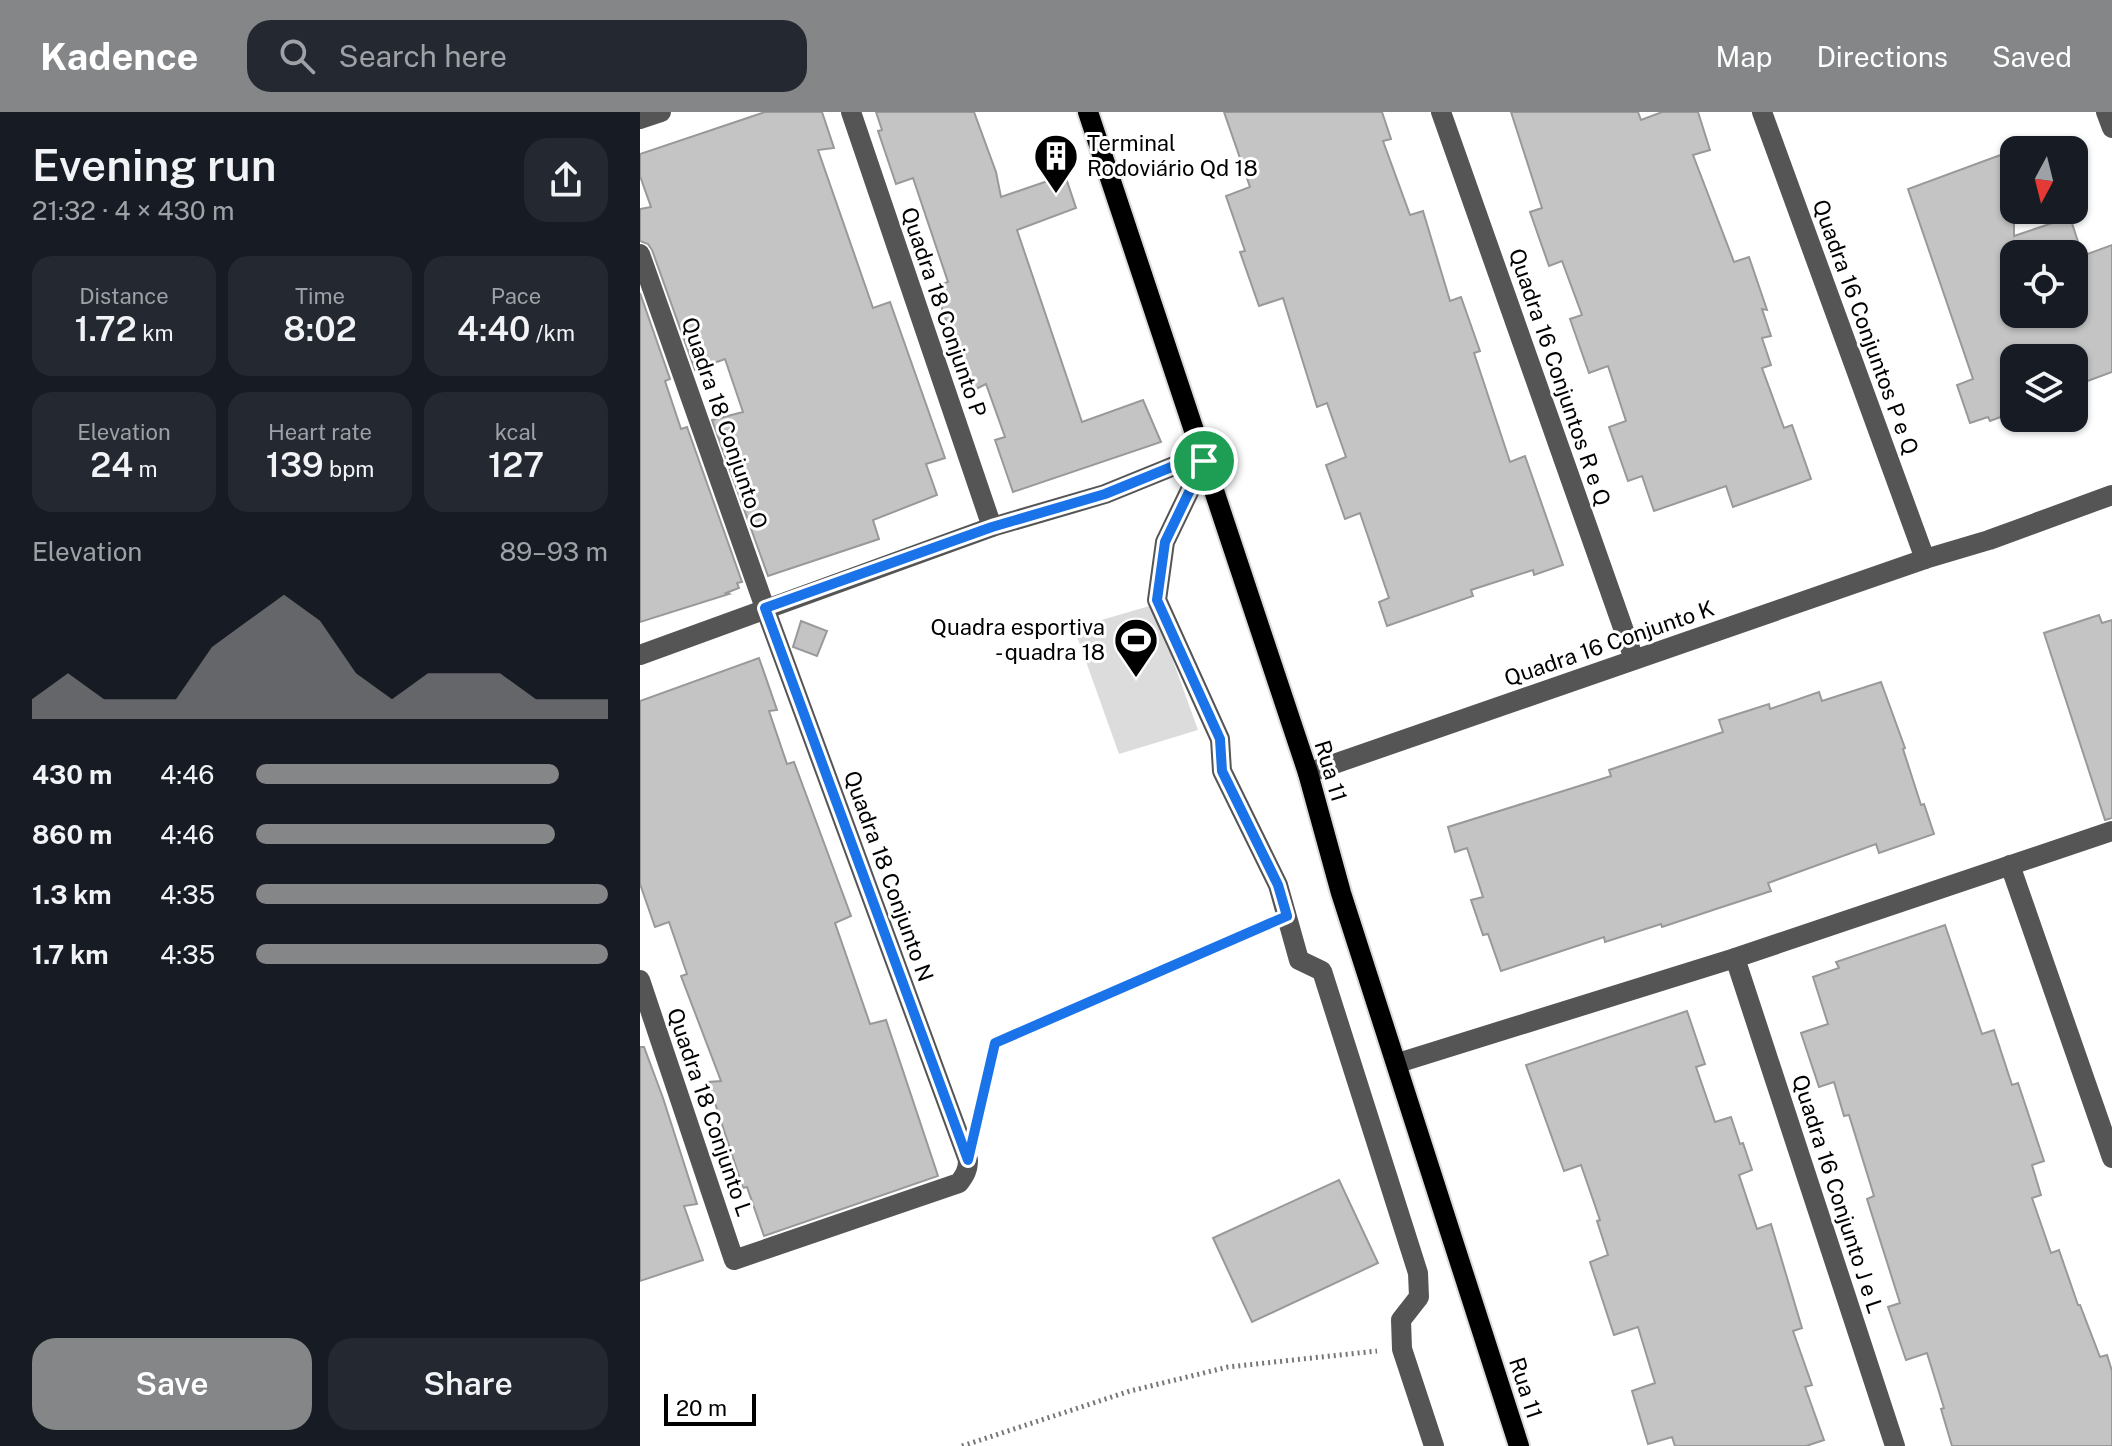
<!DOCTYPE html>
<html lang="en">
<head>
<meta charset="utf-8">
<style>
  :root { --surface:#171b24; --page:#242831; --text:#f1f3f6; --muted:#9ea1a6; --accent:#858687 }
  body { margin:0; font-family:"Public Sans",sans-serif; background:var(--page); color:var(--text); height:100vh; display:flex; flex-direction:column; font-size:30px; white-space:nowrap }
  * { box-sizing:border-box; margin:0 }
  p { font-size:26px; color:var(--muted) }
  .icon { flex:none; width:44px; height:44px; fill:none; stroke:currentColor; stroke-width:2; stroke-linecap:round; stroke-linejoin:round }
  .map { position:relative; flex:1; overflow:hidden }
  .drawer { display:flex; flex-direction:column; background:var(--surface); width:640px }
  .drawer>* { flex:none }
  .needle { width:52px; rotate:187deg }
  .tools { position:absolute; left:1360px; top:24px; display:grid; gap:16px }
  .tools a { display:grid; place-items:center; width:88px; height:88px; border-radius:16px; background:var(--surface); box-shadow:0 2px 6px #0004; font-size:40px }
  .scale { position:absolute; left:24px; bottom:20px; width:92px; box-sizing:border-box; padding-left:8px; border:4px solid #000; border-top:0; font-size:22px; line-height:28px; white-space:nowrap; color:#000; -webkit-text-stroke:6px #fff; paint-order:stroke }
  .pin { position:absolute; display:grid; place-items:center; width:68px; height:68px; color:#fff; margin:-34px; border:4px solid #fff; border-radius:50%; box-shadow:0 2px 8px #0007 }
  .round { display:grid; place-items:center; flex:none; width:84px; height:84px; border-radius:24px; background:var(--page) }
  .head { display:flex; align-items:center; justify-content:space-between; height:136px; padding:0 32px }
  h1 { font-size:44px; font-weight:600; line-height:60px }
  .figures { display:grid; grid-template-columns:repeat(3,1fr); gap:12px; height:136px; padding:8px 32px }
  .figures div { display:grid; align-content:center; border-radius:20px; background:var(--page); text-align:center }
  .figures b { font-size:34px; font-weight:600 }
  .figures small { font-size:22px; font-weight:400 }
  .figures p { font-size:22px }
  .chart { height:224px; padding:16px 32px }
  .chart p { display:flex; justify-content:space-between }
  .chart svg { width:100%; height:144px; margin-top:8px; fill:var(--accent); opacity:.7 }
  .cta { display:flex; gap:16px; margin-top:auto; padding:16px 32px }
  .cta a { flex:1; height:92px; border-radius:24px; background:var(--accent); color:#fff; font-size:32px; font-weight:600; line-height:92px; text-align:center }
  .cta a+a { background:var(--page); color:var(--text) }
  ul { padding:0 32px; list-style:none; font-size:26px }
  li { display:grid; grid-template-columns:128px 96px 1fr; align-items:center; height:60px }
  li i { height:20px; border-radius:10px; background:var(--accent) }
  header { display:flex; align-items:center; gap:48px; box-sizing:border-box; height:112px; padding:0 40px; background:var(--accent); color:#fff }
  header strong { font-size:38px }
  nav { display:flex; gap:44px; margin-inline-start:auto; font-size:28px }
  .search { width:560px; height:72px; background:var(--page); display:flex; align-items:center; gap:20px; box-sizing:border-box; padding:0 28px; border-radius:24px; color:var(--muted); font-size:30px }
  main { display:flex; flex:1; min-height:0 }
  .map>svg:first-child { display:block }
  .green { fill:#dcdcdc }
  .building { fill:#c4c4c4; stroke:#999; stroke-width:2 }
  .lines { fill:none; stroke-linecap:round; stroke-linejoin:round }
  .major-casing { stroke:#dbdbdb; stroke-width:24 }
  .path { stroke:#777; stroke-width:5; stroke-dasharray:2 4; stroke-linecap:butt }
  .minor { stroke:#555; stroke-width:20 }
  .major { stroke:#000; stroke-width:20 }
  .route-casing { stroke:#fff; stroke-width:16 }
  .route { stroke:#1a73e8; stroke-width:10 }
  .labels { text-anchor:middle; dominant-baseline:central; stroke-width:6; stroke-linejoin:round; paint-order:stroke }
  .poi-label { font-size:22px; fill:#000; stroke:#fff; text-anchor:start }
  .street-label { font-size:22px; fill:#000; stroke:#fff }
</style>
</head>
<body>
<header>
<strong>Kadence</strong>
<div class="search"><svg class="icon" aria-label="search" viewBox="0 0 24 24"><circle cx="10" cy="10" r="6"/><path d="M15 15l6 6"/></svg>Search here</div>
<nav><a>Map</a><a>Directions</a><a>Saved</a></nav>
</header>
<main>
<section class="drawer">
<div class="head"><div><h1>Evening run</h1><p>21:32 · 4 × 430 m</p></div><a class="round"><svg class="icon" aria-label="share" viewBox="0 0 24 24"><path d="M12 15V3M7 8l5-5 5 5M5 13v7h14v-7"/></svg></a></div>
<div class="figures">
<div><p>Distance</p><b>1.72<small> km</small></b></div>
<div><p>Time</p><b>8:02</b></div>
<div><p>Pace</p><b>4:40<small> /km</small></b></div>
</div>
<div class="figures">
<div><p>Elevation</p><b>24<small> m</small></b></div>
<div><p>Heart rate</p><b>139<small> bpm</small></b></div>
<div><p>kcal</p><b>127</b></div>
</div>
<div class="chart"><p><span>Elevation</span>89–93 m</p>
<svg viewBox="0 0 160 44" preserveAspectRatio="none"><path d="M0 44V38L10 30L20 38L30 38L40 38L50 22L60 14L70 6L80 14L90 30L100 38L110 30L120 30L130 30L140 38L150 38L160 38V44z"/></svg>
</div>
<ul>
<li><b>430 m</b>4:46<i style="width:86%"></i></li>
<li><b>860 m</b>4:46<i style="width:85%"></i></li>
<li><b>1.3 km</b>4:35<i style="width:100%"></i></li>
<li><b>1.7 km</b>4:35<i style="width:100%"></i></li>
</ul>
<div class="cta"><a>Save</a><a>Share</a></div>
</section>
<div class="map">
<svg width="1472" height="1334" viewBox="0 0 1472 1334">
  <rect width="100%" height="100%" fill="#fff"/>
  <!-- green -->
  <polygon class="green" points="513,493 558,618 479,642 434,516"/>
  <!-- building -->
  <g class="building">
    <polygon points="125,0 182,0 194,36 178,38 233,196 250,190 305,346 286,352 297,383 233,408 239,427 128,464 72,308 103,300 85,247 55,258 12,138 8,132 0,129 0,97 11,95 0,64 0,42"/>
    <polygon points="236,0 334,0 356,60 361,85 425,63 436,96 377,118 442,310 503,288 521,330 373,380 355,328 365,325 346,272 332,279 294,175 308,170 273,66 256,72 238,19 242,18"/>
    <polygon points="584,0 742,0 751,27 743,29 770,103 783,99 810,189 821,185 840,239 834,241 870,350 885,344 923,453 894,463 893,458 831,478 833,484 747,514 739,490 749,486 720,401 705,407 686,353 706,345 687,291 677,295 643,186 619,194 600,140 605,139 586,84 610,75"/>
    <polygon points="871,0 998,0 1001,8 1022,0 1058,0 1070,38 1053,43 1094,150 1109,145 1127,198 1122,197 1131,224 1122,226 1131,253 1122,256 1144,316 1152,313 1171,367 1093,395 1086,374 1014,399 1002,364 988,369 969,315 986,309 968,254 949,261 930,207 942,203 922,149 909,154 890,100 902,96"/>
    <polygon points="1374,38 1374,124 1430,105 1442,142 1374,142 1374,202 1434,202 1434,147 1472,133 1472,260 1434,274 1434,246 1374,246 1374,300 1350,309 1348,305 1330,311 1317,273 1333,267 1268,77"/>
    <polygon points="0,181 30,267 25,269 41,317 47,315 102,470 97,471 99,476 86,481 89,482 0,510"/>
    <polygon points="1459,503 1462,511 1472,508 1472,706 1465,708 1404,521"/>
    <polygon points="161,509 187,519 177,544 153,535"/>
    <polygon points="119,546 137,598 129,599 147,652 154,650 211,804 195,811 230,912 246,908 298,1064 124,1124 107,1075 103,1076 68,970 81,969 41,864 47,862 29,810 15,815 0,772 0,589"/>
    <polygon points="1241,570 1265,636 1263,637 1281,693 1284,692 1294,722 1239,741 1236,732 1128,771 1131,779 1076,797 1022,815 1021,812 965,830 964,825 861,859 848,822 843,823 831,788 843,785 827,736 815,740 808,715 971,664 969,658 1083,620 1079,608 1129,592 1130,597 1179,580 1182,589"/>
    <polygon points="1305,813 1342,922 1354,918 1372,973 1378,971 1404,1049 1392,1053 1401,1083 1392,1086 1411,1141 1419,1138 1438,1193 1440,1193 1460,1245 1467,1243 1472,1259 1472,1334 1312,1334 1301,1297 1304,1296 1287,1241 1266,1248 1248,1195 1260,1191 1227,1087 1234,1084 1209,1003 1204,1004 1194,970 1179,975 1161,921 1188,912 1173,865 1199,856 1196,850"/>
    <polygon points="1047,899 1065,952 1056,955 1075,1010 1091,1005 1100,1032 1103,1031 1112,1058 1099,1063 1117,1117 1131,1112 1162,1216 1153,1219 1172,1273 1165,1275 1184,1328 1166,1334 1035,1334 1032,1325 1008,1332 992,1279 1015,1271 998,1215 974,1223 950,1150 968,1143 957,1109 960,1108 941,1053 924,1059 886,953"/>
    <polygon points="0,935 4,935 23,986 57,1092 44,1094 63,1148 0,1169"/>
    <polygon points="699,1068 738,1151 612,1210 573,1126"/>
  </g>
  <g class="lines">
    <!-- major casing -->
    <g class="major-casing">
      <polyline id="major" points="448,0 668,661 701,781 879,1334"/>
    </g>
    <!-- path -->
    <g class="path">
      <polyline points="338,1002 355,931 624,814"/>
      <polyline points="322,1334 490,1279 588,1255 737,1239"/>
    </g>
    <!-- minor -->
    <g class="minor">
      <polyline points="211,0 352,415"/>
      <polyline points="801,0 994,547"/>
      <polyline points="1122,0 1285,447"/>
      <polyline points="1466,0 1472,16"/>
      <polyline points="0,7 21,0"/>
      <path d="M0,142L125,496L328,1048C328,1058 325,1063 319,1071L94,1148L0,868"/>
      <polyline points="564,349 525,430 517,488 580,627 582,659 638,773 659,848 682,859 778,1161 779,1185 761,1208 762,1237 794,1334"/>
      <polyline points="0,543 352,415 465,382 561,343"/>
      <polyline points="668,661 1285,447 1349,428 1472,383"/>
      <polyline points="1370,753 1472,1046"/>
      <polyline points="1095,846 1255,1334"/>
      <polyline points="758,951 1095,846 1472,719"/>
    </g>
    <!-- major -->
    <use href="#major" class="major"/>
  </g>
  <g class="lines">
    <!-- route casing -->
    <g class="route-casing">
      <polygon id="route" points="561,343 564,349 525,430 517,488 580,627 582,659 638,773 647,804 355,931 328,1048 125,496 352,415 465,382"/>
    </g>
    <!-- route -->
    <use href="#route" class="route"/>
  </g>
  <!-- icons -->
  <defs>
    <g id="building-pin" transform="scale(2.3)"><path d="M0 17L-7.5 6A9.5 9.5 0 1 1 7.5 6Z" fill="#000" stroke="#fff"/><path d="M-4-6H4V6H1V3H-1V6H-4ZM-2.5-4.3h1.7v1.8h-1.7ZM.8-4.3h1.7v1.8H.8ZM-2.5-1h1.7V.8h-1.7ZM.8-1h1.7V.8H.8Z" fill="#fff"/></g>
    <g id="stadium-pin" transform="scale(2.3)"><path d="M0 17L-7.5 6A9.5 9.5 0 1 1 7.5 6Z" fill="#000" stroke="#fff"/><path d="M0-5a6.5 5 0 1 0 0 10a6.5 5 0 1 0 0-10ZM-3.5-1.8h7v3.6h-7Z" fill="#fff"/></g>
  </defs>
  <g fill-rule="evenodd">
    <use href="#building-pin" x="416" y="44"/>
    <use href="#stadium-pin" x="496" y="528"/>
  </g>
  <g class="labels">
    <!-- poi labels -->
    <g class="poi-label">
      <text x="447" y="31">Terminal<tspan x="447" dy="25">Rodoviário Qd 18</tspan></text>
      <text x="465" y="515" text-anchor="end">Quadra esportiva<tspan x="465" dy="25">- quadra 18</tspan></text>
    </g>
    <!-- street labels -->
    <g class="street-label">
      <text transform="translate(304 200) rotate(71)">Quadra 18 Conjunto P</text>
      <text transform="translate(1226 215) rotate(70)">Quadra 16 Conjuntos P e Q</text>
      <text transform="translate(920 265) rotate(71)">Quadra 16 Conjuntos R e Q</text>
      <text transform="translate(85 311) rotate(71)">Quadra 18 Conjunto O</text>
      <text transform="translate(969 531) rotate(-19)">Quadra 16 Conjunto K</text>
      <text transform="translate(691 659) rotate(73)">Rua 11</text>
      <text transform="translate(249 764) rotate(70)">Quadra 18 Conjunto N</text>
      <text transform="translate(70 1000) rotate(71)">Quadra 18 Conjunto L</text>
      <text transform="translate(1198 1082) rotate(72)">Quadra 16 Conjunto J e L</text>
      <text transform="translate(886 1276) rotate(72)">Rua 11</text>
    </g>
  </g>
</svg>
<div class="tools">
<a><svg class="needle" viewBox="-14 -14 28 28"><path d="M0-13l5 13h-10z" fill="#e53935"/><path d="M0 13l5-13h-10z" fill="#9ea1a6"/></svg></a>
<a><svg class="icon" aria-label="locate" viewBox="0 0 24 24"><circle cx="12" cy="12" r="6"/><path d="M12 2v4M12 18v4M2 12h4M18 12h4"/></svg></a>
<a><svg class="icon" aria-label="layers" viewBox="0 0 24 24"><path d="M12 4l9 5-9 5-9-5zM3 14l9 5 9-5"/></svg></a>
</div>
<div class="scale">20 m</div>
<div class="pin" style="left:564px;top:349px;background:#1e9e55"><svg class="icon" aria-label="arrive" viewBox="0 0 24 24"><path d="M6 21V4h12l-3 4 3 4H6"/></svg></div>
</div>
</main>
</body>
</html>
